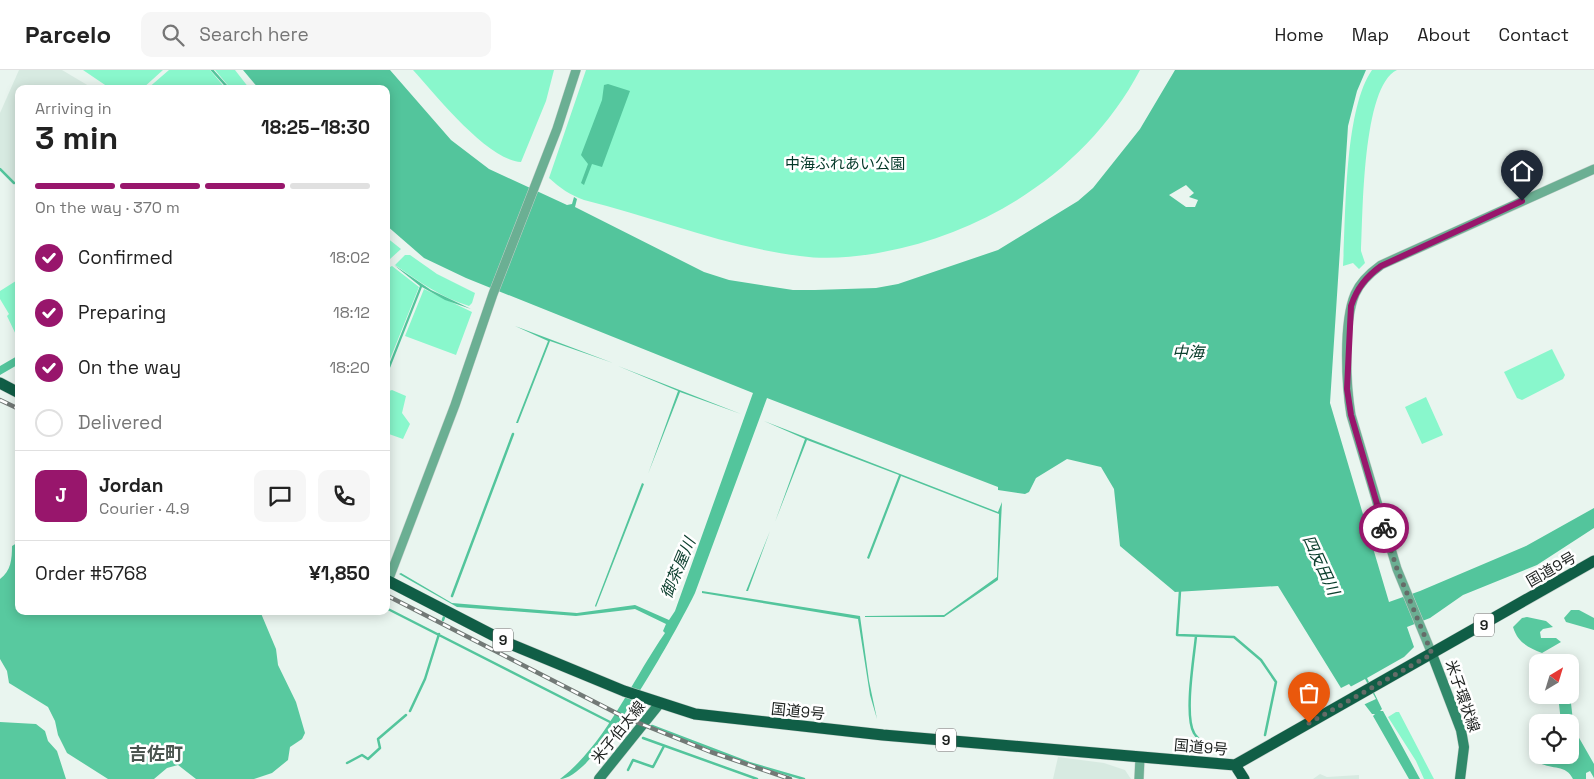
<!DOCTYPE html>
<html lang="en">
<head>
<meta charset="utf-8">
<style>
  :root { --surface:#fff; --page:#f6f6f6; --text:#222; --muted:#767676; --line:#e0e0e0; --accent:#98166c }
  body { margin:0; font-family:"Space Grotesk","Noto Sans JP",sans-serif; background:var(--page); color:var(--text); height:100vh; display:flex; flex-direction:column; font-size:19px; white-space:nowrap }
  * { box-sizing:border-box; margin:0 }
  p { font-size:16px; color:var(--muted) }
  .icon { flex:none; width:28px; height:28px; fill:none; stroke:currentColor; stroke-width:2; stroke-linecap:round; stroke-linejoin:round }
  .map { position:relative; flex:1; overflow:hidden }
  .drawer { position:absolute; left:15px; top:15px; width:375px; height:530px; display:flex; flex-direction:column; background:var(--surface); border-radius:10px; box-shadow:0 2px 12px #0003 }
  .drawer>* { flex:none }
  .needle { width:32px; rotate:38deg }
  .buttons { position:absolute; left:1529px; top:584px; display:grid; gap:10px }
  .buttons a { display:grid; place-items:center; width:50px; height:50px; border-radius:10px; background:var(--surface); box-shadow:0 2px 12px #0003; font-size:25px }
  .pin { position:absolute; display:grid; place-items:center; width:42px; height:42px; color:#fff; margin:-51px -21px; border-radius:50% 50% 50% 0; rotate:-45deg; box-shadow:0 0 5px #0007 }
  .pin .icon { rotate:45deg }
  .courier { position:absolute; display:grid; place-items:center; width:50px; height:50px; margin:-25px; border:4px solid #98166c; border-radius:50%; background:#fff; color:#222; box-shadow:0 1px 6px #0007 }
  .headline em { font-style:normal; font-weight:700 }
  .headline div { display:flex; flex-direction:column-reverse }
  .headline { display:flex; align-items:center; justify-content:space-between; height:85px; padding:0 20px }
  h1 { font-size:32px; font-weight:700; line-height:38px }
  .bar { display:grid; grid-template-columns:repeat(4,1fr); gap:8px 5px; align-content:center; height:60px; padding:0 20px }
  .bar i { height:6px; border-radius:4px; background:var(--line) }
  .bar .on { background:var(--accent) }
  .bar p { grid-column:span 4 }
  .line { display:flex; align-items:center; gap:12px; padding:0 20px; border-top:1px solid var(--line) }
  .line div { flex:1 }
  .round { display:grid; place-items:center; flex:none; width:52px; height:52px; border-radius:10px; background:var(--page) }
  ol { padding:0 20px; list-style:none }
  li { display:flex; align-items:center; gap:15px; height:55px }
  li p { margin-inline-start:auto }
  li .icon { padding:5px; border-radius:50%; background:var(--accent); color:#fff; stroke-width:4 }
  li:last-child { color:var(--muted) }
  li i { width:28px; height:28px; border:2px solid var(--line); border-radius:50% }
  header { display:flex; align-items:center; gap:30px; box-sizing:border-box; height:70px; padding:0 25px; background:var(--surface); border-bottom:1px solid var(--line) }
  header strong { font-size:24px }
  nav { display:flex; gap:28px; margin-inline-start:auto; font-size:18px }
  .search { width:350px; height:45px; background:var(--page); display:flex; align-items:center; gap:12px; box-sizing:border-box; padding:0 18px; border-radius:10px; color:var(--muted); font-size:19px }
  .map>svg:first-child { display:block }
  .built { fill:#d7eae1 }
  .green { fill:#89f7cc }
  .forest { fill:#58c99f }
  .water { fill:#53c59c; fill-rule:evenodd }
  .pier { fill:#e9f5ef }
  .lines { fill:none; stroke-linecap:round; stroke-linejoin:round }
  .stream { stroke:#53c59c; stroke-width:2.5 }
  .tertiary-casing { stroke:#c4cfca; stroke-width:10 }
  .secondary-casing { stroke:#c4cfca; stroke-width:11 }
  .trunk-casing { stroke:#c4cfca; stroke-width:12 }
  .tertiary { stroke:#6baf93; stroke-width:9 }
  .secondary { stroke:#30896a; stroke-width:10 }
  .trunk { stroke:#105e46; stroke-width:11 }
  .rail-casing { stroke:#727976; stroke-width:4.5 }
  .rail { stroke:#fff; stroke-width:2.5; stroke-dasharray:8; stroke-linecap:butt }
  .done { stroke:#656c68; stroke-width:5; stroke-dasharray:0 9 }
  .route { stroke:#98166c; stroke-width:6 }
  .labels { text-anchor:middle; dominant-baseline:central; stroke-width:5; stroke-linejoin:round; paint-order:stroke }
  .shield { fill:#fff; stroke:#626463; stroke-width:1 }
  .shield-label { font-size:14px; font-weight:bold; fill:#1e2220 }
  .park-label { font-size:15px; fill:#023727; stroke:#fff }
  .street-label { font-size:15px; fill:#1e2220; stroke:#fff }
  .water-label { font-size:16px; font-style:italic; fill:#0e402f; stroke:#fff }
  .quarter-label { font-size:18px; font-weight:bold; fill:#4b5550; stroke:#fff }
</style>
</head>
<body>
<header>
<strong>Parcelo</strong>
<div class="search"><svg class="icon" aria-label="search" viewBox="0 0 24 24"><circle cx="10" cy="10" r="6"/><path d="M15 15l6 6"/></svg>Search here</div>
<nav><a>Home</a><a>Map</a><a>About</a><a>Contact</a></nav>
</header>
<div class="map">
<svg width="1594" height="709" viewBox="0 0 1594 709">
  <rect width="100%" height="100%" fill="#e9f5ef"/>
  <!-- built -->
  <path class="built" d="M19,0H62L94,19H19V116L0,97V43Z
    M1058,687L1104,693L1125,700L1131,709H1053Z
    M1320,704L1327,707L1359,705V709H1313Z"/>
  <!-- green -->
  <path class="green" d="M83,0H163L142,19H111Z
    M169,0H210L226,19H147Z
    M215,0H235L249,18L231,19Z
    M413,0H554L546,31L521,92C487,90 436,25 413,0Z
    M586,0H1140C1089,97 990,162 883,182C857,187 827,190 800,186C726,177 657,148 584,130C570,125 560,118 549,108Z
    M1372,0H1397C1362,16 1363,145 1361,181L1365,193L1359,199L1353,193L1343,196C1346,146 1344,40 1372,0Z
    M386,167L401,179L390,189L386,186Z
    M405,185H410L437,204L475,223L472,233L469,236C442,228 418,211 395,195Z
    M392,196L419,217L386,299V199Z
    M19,209V271L7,246L9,244L0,229V221Z
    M424,219L472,242L456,285L405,266Z
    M1552,279L1565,305L1563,309L1522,330L1517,328L1504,302Z
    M392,320L406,326L402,343L410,354L403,369L386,363V322Z
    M1426,327L1443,365L1422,374L1405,337Z
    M1396,642H1399L1434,709H1424L1416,691L1388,647Z"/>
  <!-- forest -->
  <path class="forest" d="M17,473L19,474V541H260L276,579L278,595L296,632L305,663L302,669L290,677L288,690L272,703L254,709H196L178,695L167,698L154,709H108L67,683L58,665L55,651L48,637L9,613L7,601L0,589V509C11,501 12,489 12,476Z
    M1571,540H1579L1594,548V560L1566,552L1564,548Z
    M1527,547L1546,551L1553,557L1543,559L1540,562L1541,568H1556L1561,572L1542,583C1528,577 1518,573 1513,557L1522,548Z
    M1558,625H1570L1574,659L1594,694V708L1590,701L1586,703V709H1573C1566,694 1552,700 1540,693L1541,687L1570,685V652H1561Z
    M0,652L36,654L45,661L48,671L57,681L66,709H0Z"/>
  <!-- water -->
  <path class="water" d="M243,0H390L451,70L489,99L567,135L572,134L574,127L577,129L575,137L704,202L729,210L793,220H815L876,218L898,214L998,180L1078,131L1093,118L1140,59L1175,0H1366L1357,21L1348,56L1330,333L1389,532L1420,521L1526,476L1594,438V458L1537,495L1463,525L1430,548L1407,557L1414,577L1404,587L1367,608L1382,639L1380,641H1383L1420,709H1409L1373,646L1375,644H1372L1349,614L1341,618L1278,516L1175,522L1120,476L1114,419L1101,397L1067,389L1036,408L1029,422L1025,424L998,420V417L767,328L695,523C679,556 596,709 560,709C606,674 632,610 665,563L663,561L666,554L635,539L576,546L457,537L399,504L401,503L452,533L577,543L635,535L669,550L675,541L753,323L466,208L424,188L386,155V19H259ZM1186,115L1194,123L1189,127L1198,130L1195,137H1186L1169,125Z
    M608,14L630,21L602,97L592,94L584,115L581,113L588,94L581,85L602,30L604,15Z
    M394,195L431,220L471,239L445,230L422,217L388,303L386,302L420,216Z
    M515,256L613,293L550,271L518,353H516L548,271Z
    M19,285V294L0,305V296Z
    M618,296L741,344L680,322L648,404L678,321Z
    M764,351L998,442L1002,432L998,510L944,547H865V546L944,545L997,507L999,444L901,406L869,489L867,488L899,405L807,370L775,452L805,369Z
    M642,413L644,414L596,537L595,536Z
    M770,461L748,521H746Z
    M702,521L860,546L869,611L877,649L870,625L858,549L702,523Z"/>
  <!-- pier -->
  <path class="pier" d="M1365,609L1376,629L1363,635L1350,617Z"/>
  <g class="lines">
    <!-- stream -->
    <path class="stream" d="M212,0L229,19
      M0,99L14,113
      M1180,521L1177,565L1234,567L1261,590L1276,612L1265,665
      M452,526L513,364
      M386,538L610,652
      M443,550L444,547
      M1196,566C1194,587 1184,646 1194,663C1198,671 1213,679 1221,685
      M410,641L425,609L439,564
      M652,656L749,693L804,709
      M643,668L757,709
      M347,693L362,685L368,689L380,678L378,669L406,645
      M628,700L633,690L653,697L664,676"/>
    <defs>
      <path id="tertiary" d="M388,511L455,335L493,224L557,59L576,0
        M1432,584L1397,499L1351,345C1346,315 1343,252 1355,224C1360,212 1370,203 1381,195L1594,99
        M1139,709L1140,687"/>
      <path id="secondary" d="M1432,584L1461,660L1464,677L1460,709
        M599,709L660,633"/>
      <path id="trunk" d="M0,313L19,323
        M386,510L508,573L624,621L695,644L883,665L1235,695L1594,491
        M1235,695L1244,709"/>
    </defs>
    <!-- tertiary casing -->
    <use href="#tertiary" class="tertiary-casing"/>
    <!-- secondary casing -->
    <use href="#secondary" class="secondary-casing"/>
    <!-- trunk casing -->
    <use href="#trunk" class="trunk-casing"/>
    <!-- tertiary -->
    <use href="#tertiary" class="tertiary"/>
    <!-- secondary -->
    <use href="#secondary" class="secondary"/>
    <!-- trunk -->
    <use href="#trunk" class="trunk"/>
    <defs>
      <path id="rail" d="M0,330L19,339
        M386,525L624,647L711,682L790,709"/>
    </defs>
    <!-- rail casing -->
    <use href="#rail" class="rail-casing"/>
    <!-- rail -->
    <use href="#rail" class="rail"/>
  </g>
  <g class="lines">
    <!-- done -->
    <path class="done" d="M1309,653L1432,584L1397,499L1384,458"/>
    <!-- route -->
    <path class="route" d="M1384,458L1351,345L1347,319L1351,236C1357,218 1366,207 1381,196L1522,131"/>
  </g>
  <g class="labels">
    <!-- shield labels -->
    <g class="shield">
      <rect x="1474" y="543.5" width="20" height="23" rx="4"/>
      <rect x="493" y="558.5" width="20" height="23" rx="4"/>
      <rect x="936" y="658.5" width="20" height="23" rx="4"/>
    </g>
    <g class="shield-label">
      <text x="1484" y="555">9</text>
      <text x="503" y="570">9</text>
      <text x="946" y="670">9</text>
    </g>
    <!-- park labels -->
    <g class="park-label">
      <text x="845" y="93">中海ふれあい公園</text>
    </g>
    <!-- street labels -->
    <g class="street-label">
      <text transform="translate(1551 499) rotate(-30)">国道9号</text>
      <text transform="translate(1463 626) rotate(71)">米子環状線</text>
      <text transform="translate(798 641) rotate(6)">国道9号</text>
      <text transform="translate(618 662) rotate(-51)">米子伯太線</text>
      <text transform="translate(1201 677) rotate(5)">国道9号</text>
    </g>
    <!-- water labels -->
    <g class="water-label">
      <text x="1188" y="282">中海</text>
      <text transform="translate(1321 495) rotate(65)">四反田川</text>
      <text transform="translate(678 498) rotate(-67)">御茶屋川</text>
    </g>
    <!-- quarter labels -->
    <g class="quarter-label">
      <text x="156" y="683">吉佐町</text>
    </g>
  </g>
</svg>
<div class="buttons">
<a><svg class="needle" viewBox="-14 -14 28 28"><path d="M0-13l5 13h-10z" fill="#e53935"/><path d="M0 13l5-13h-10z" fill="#767676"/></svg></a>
<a><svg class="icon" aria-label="locate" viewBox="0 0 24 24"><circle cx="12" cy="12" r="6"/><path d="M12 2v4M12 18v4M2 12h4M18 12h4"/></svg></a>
</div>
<div class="pin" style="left:1309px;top:653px;background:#ea580c"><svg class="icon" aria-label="bag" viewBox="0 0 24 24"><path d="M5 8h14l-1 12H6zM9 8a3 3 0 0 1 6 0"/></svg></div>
<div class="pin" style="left:1522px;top:131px;background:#1f2937"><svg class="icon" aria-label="home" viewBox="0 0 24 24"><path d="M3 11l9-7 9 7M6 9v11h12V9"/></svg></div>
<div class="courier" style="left:1384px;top:458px"><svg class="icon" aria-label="bike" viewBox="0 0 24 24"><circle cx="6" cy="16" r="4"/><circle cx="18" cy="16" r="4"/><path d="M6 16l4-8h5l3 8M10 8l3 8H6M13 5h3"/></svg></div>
<section class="drawer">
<div class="headline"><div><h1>3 min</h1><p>Arriving in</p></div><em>18:25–18:30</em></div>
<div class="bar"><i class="on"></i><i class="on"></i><i class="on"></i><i></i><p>On the way · 370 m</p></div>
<ol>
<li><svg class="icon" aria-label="check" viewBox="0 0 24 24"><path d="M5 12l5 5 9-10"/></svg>Confirmed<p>18:02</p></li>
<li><svg class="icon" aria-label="check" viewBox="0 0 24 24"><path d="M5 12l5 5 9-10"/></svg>Preparing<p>18:12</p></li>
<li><svg class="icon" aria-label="check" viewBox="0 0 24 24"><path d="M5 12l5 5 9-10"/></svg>On the way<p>18:20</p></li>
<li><i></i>Delivered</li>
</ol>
<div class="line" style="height:90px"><b class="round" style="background:var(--accent);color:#fff">J</b><div><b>Jordan</b><p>Courier · 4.9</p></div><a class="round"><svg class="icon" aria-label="chat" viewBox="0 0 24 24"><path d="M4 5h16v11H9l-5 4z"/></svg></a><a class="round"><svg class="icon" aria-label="phone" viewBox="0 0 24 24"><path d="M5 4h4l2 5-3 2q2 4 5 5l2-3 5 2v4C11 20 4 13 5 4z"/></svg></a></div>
<div class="line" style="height:65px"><div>Order #5768</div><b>¥1,850</b></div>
</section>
</div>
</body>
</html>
